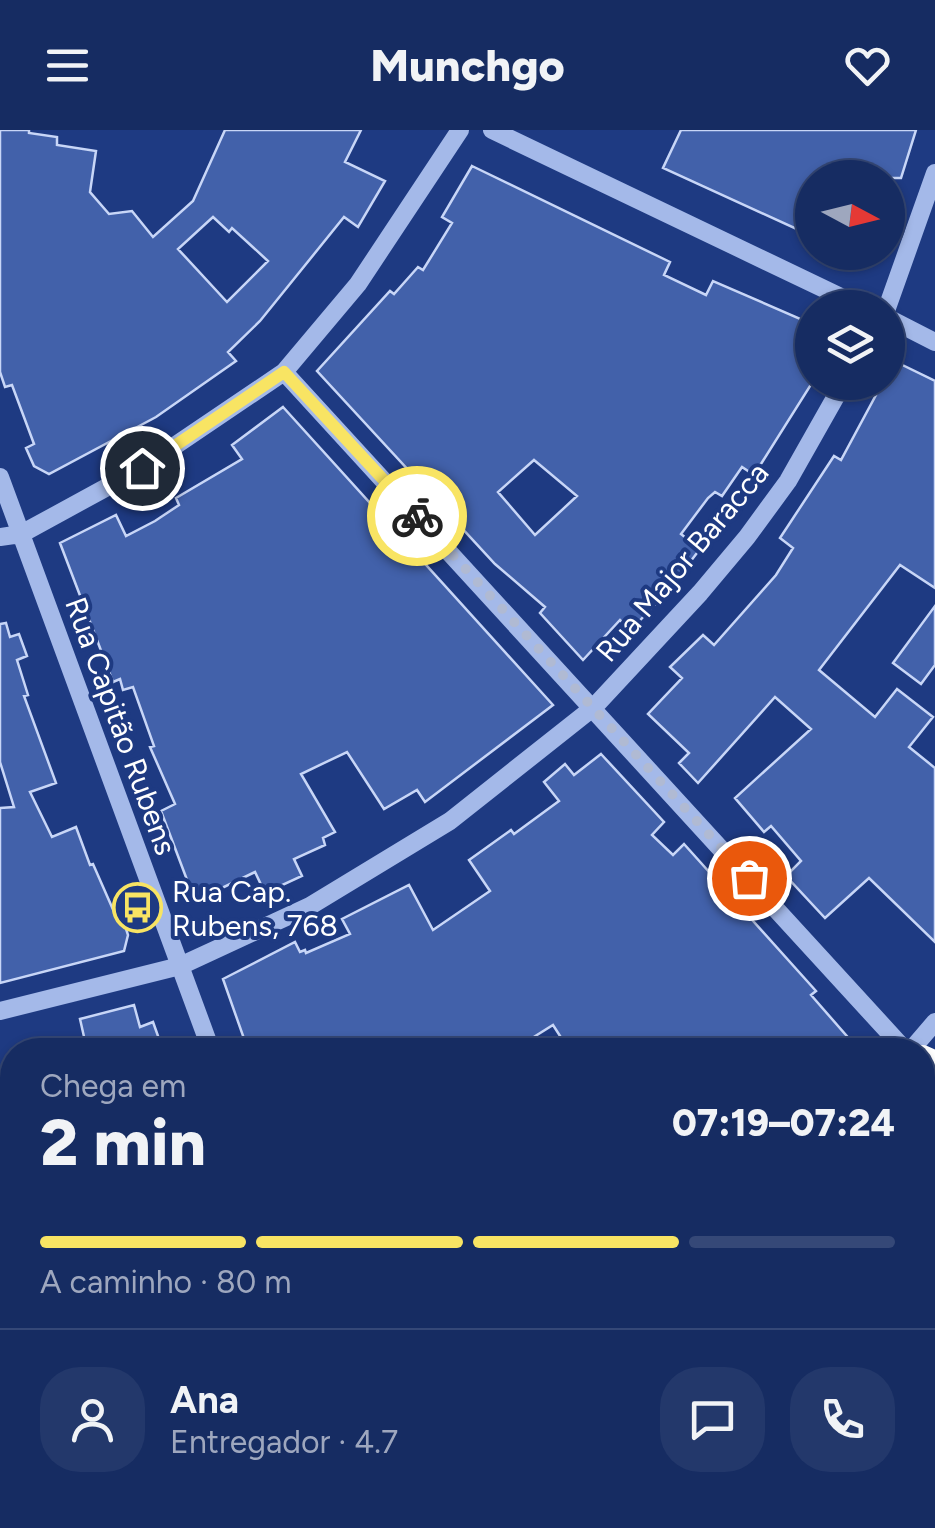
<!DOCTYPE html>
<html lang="pt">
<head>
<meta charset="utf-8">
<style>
  :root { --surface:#162c62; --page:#23386b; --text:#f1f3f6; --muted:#9ea7be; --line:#354877; --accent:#f8e463 }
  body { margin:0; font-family:Figtree,sans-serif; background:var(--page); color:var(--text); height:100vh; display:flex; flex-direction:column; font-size:38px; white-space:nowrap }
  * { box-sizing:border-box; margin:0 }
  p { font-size:32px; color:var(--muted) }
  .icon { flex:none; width:55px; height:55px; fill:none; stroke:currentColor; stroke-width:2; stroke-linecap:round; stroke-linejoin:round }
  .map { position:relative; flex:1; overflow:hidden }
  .side { position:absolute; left:0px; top:908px; width:935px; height:492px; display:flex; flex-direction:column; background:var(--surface); border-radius:40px 40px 0 0; box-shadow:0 2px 8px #0004,0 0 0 2px var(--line) }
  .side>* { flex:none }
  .needle { width:65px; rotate:97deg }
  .controls { position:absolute; left:795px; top:30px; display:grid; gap:20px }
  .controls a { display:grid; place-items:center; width:110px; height:110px; border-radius:50%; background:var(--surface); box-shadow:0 2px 8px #0004,0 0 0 2px var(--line); font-size:50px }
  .pin { position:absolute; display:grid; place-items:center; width:85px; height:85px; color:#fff; margin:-42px; border:5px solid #fff; border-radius:50%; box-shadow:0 2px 10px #0007 }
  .courier { position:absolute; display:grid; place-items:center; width:100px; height:100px; margin:-50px; border:8px solid #f8e463; border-radius:50%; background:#fff; color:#222; box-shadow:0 2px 12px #0007 }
  .summary em { font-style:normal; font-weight:800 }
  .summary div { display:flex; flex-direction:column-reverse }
  .summary { display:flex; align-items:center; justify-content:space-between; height:170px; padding:0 40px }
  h1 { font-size:65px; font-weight:800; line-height:75px }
  .bar { display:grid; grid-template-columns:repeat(4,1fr); gap:15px 10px; align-content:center; height:120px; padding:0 40px }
  .bar i { height:12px; border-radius:8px; background:var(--line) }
  .bar .active { background:var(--accent) }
  .bar p { grid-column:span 4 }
  .line { display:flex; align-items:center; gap:25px; padding:0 40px; border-top:2px solid var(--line) }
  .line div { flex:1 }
  .round { display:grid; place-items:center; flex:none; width:105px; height:105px; border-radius:40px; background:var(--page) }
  header { display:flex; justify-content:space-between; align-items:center; height:130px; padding:0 40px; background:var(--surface); font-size:45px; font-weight:800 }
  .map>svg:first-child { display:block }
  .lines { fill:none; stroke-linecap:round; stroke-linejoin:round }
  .river { stroke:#364b81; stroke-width:55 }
  .building { fill:#4261aa; stroke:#c8d6f7; stroke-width:2.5; fill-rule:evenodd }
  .minor { stroke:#a4b9e9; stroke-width:18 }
  .highway { stroke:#fff; stroke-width:30 }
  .done { stroke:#b0bad3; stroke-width:10; stroke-dasharray:0 18 }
  .route { stroke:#f8e463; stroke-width:12 }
  .labels { text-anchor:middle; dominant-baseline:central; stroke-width:8; stroke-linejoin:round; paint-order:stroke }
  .street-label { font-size:30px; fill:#fff; stroke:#1e3a82 }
  .poi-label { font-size:30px; fill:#fff; stroke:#1e3a82; text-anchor:start }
</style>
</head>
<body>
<header><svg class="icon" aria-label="menu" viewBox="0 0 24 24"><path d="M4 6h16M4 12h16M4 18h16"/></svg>Munchgo<svg class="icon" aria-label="heart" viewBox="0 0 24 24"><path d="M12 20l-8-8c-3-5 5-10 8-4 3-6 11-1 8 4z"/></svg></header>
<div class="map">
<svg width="935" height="1398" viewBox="0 0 935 1398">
  <rect width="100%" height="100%" fill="#1e3a82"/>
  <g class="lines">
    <!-- river -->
    <path class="river" d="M922,1170L935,1172
      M152,1398L207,1388"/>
  </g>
  <!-- building -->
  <path class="building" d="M0,0H29V3L57,7V15L96,21L90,62L109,84L132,81L153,107L193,71L225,0H361L345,32L385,51L358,97L344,87L260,191L228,222L236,231L156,287L49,344L34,336L26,318L34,314L12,255L5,257L0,242ZM213,87L229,102L232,98L268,131L227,172L178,119Z
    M681,0H916L901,48H812V106L663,38Z
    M472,36L670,132L664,145L706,165L713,151L812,194V253L754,345L742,337L722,366L715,362L708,368L681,404L700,419L671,457L631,500L620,490L583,530L540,483L545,477L495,434L317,241L390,161L394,164L418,137L423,140L452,93L442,87ZM534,330L577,366L535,405L498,362Z
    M888,228L935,251V458L900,435L819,540L875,587L897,559L933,587L909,617L935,638V812L869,748L825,788L786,746L801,731L771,696L764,702L735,668L811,599L775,567L698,653L679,633L689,623L648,584L682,548L670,537L703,505L714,515L776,445L793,418L780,408L834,326L841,330L883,252H888Z
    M283,277L553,575L425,672L417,660L384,679L347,622L301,644L335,702L323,708L325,715L294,729L302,746L265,763L255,742L195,771L161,681L175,674L150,617L154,616L133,557L123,560L120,549L113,552L60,413L116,385L126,406L155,391L179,375L176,368L242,329L232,315Z
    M935,476V535L921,554L893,533Z
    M6,493L10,507L19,504L27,526L17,530L28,565L24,566L56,653L30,662L52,707L76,697L90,735L93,734L115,784L121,783L128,805L124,821L0,853V678L14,677L0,632V494Z
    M601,624L664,692L652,705L673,725L684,714L816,861L811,865L859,920H569L553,895L513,920H248L223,849L295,812L300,822L305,820L306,823L350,804L342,789L409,755L433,800L490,761L469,730L511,700L514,704L559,671L544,652L565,634L574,645Z
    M134,875L140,897L153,892L163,920H87L80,889Z"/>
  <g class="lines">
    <!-- minor -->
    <path class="minor" d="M492,0L864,178
      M887,178L935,43
      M888,188L935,212
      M284,242L905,920
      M0,347L211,920
      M0,407L21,404L142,338L284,242L358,154L460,0
      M0,881L180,836L310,776L450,691L594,577L700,463L747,407L788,351L844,252
      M911,920L935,892
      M0,1353L12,1351"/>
    <!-- highway -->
    <path class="highway" d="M922,930L935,936
      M922,1230L935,1223
      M922,1319L935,1313
      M573,1398L603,1388
      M759,1398L781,1388
      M891,1398L912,1388"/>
  </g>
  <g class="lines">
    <!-- done -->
    <path class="done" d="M417,386L749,748"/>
    <!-- route -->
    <path class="route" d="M142,338L284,242L417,386"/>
  </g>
  <!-- icons -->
  <defs>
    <symbol id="bus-ring" viewBox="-11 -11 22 22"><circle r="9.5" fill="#1e3a82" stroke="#f8e463" stroke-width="1.5"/><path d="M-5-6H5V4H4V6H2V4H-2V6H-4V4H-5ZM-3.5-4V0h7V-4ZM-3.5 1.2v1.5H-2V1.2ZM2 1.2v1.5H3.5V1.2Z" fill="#f8e463"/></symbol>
  </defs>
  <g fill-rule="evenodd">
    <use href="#bus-ring" x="110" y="750" width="55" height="55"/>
  </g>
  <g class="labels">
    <!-- street labels -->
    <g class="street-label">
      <text transform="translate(682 432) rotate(-50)">Rua Major Baracca</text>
      <text transform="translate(121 596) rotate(70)">Rua Capitão Rubens</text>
    </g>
    <!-- poi labels -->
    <g class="poi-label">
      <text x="172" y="761">Rua Cap.<tspan x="172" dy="34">Rubens, 768</tspan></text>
    </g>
  </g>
</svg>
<div class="controls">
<a><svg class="needle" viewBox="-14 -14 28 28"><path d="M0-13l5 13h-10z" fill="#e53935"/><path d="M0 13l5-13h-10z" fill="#9ea7be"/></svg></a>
<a><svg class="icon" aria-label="layers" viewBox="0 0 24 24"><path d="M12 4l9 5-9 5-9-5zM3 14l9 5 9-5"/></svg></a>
</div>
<div class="pin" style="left:749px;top:748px;background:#ea580c"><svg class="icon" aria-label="bag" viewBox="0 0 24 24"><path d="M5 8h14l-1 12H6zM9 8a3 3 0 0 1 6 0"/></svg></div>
<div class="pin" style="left:142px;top:338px;background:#1f2937"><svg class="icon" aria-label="home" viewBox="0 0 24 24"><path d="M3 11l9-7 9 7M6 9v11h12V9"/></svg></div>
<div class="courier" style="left:417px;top:386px"><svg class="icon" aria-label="bike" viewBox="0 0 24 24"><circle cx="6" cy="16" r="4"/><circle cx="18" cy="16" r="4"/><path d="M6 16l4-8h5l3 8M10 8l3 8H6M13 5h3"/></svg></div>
<section class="side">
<div class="summary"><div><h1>2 min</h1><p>Chega em</p></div><em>07:19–07:24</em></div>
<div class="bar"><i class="active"></i><i class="active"></i><i class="active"></i><i></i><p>A caminho · 80 m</p></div>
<div class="line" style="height:180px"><a class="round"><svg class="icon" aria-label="person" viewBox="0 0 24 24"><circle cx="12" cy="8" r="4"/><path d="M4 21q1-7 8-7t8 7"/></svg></a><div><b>Ana</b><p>Entregador · 4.7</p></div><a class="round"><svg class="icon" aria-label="chat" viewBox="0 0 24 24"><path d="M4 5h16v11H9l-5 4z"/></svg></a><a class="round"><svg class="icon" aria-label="phone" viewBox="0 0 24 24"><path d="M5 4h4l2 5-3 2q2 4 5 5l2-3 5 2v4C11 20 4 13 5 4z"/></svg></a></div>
</section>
</div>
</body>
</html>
